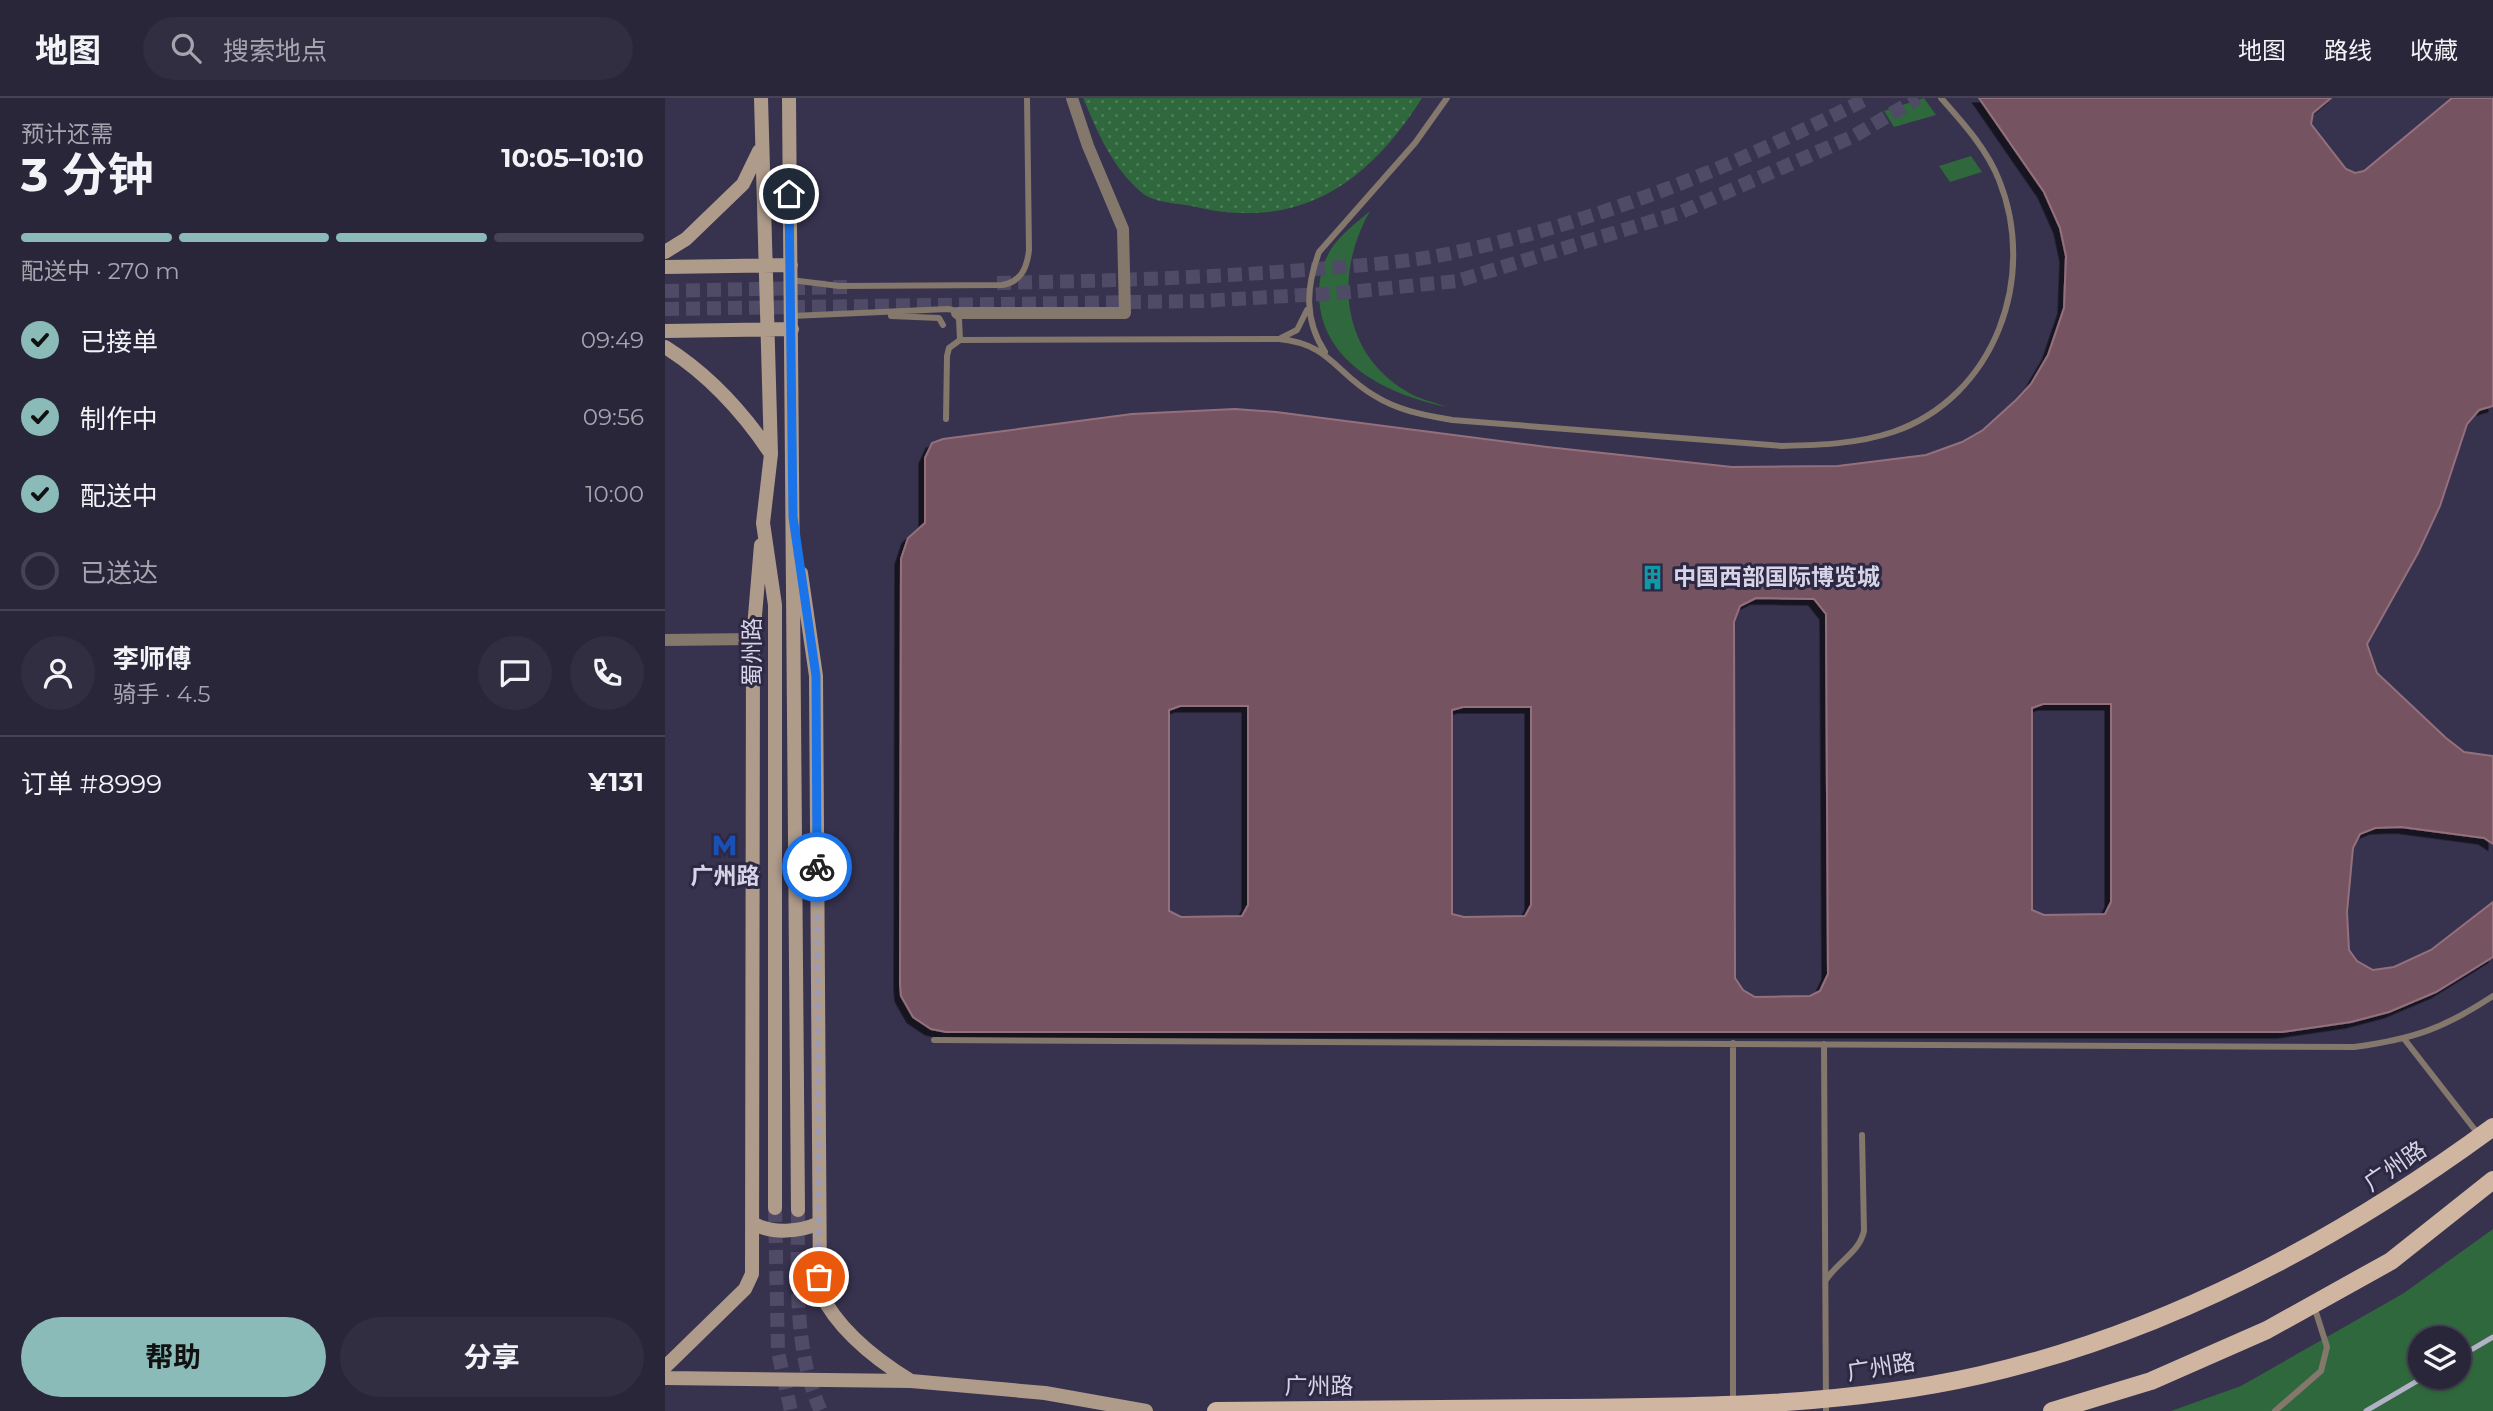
<!DOCTYPE html>
<html lang="zh">
<head>
<meta charset="utf-8">
<style>
  :root { --surface:#29263a; --page:#312e42; --text:#f1f3f6; --muted:#a5a5af; --line:#454354; --accent:#8bbbb9 }
  body { margin:0; font-family:Montserrat,"Noto Sans SC",sans-serif; background:var(--page); color:var(--text); height:100vh; display:flex; flex-direction:column; font-size:26px; white-space:nowrap }
  * { box-sizing:border-box; margin:0 }
  p { font-size:23px; color:var(--muted) }
  .icon { flex:none; width:38px; height:38px; fill:none; stroke:currentColor; stroke-width:2; stroke-linecap:round; stroke-linejoin:round }
  .map { position:relative; flex:1; overflow:hidden }
  .panel { display:flex; flex-direction:column; background:var(--surface); width:665px }
  .panel>* { flex:none }
  .fabs { position:absolute; left:1743px; top:1228px; display:grid; gap:14px }
  .fabs a { display:grid; place-items:center; width:63px; height:63px; border-radius:50%; background:var(--surface); box-shadow:0 2px 5px #0004,0 0 0 2px var(--line); font-size:35px }
  .pin { position:absolute; display:grid; place-items:center; width:60px; height:60px; color:#fff; margin:-30px; border:4px solid #fff; border-radius:50%; box-shadow:0 2px 7px #0007 }
  .courier { position:absolute; display:grid; place-items:center; width:70px; height:70px; margin:-35px; border:5px solid #1a73e8; border-radius:50%; background:#fff; color:#222; box-shadow:0 2px 9px #0007 }
  .headline em { font-style:normal; font-weight:700 }
  .headline div { display:flex; flex-direction:column-reverse }
  .headline { display:flex; align-items:center; justify-content:space-between; height:119px; padding:0 21px }
  h1 { font-size:46px; font-weight:700; line-height:52px }
  .bar { display:grid; grid-template-columns:repeat(4,1fr); gap:10px 7px; align-content:center; height:84px; padding:0 21px }
  .bar i { height:9px; border-radius:5px; background:var(--line) }
  .bar .selected { background:var(--accent) }
  .bar p { grid-column:span 4 }
  .line { display:flex; align-items:center; gap:18px; padding:0 21px; border-top:2px solid var(--line) }
  .line div { flex:1 }
  .round { display:grid; place-items:center; flex:none; width:74px; height:74px; border-radius:37px; background:var(--page) }
  ol { padding:0 21px; list-style:none }
  li { display:flex; align-items:center; gap:21px; height:77px }
  li p { margin-inline-start:auto }
  li .icon { padding:7px; border-radius:50%; background:var(--accent); color:#111; stroke-width:4 }
  li:last-child { color:var(--muted) }
  li i { width:38px; height:38px; border:4px solid var(--line); border-radius:50% }
  .cta { display:flex; gap:14px; margin-top:auto; padding:14px 21px }
  .cta a { flex:1; height:80px; border-radius:42px; background:var(--accent); color:#111; font-size:28px; font-weight:700; line-height:80px; text-align:center }
  .cta a+a { background:var(--page); color:var(--text) }
  header { display:flex; align-items:center; gap:42px; box-sizing:border-box; height:98px; padding:0 35px; background:var(--surface); border-bottom:2px solid var(--line) }
  header strong { font-size:33px }
  nav { display:flex; gap:38px; margin-inline-start:auto; font-size:24px }
  .search { width:490px; height:63px; background:var(--page); display:flex; align-items:center; gap:18px; box-sizing:border-box; padding:0 24px; border-radius:38px; color:var(--muted); font-size:26px }
  main { display:flex; flex:1; min-height:0 }
  .map>svg:first-child { display:block }
  .grass { fill:url(#grass-dots) }
  .park { fill:#30683d; fill-rule:evenodd }
  .building { fill:#765360; stroke:#94707d; stroke-width:2; fill-rule:evenodd; filter:url(#shadow) }
  .lines { fill:none; stroke-linecap:round; stroke-linejoin:round }
  .secondary-tunnel { stroke:#4f4a65; stroke-width:14; stroke-dasharray:14 7; stroke-linecap:butt }
  .lane { stroke:#84776c; stroke-width:6 }
  .street { stroke:#84776c; stroke-width:12 }
  .secondary { stroke:#af9b8a; stroke-width:14 }
  .primary { stroke:#d0b6a1; stroke-width:18 }
  .rail { stroke:#b3b1c5; stroke-width:5 }
  .done { stroke:#9e9bb1; stroke-width:7; stroke-dasharray:0 12.6 }
  .route { stroke:#1a73e8; stroke-width:9 }
  .labels { text-anchor:middle; dominant-baseline:central; stroke-width:6; stroke-linejoin:round; paint-order:stroke }
  .poi-label { font-size:23px; font-weight:bold; fill:#d6d4e6; stroke:#2d2843; text-anchor:start }
  .street-label { font-size:23px; fill:#d6d4e6; stroke:#2d2843 }
</style>
</head>
<body>
<header>
<strong>地图</strong>
<div class="search"><svg class="icon" aria-label="search" viewBox="0 0 24 24"><circle cx="10" cy="10" r="6"/><path d="M15 15l6 6"/></svg>搜索地点</div>
<nav><a>地图</a><a>路线</a><a>收藏</a></nav>
</header>
<main>
<section class="panel">
<div class="headline"><div><h1>3 分钟</h1><p>预计还需</p></div><em>10:05–10:10</em></div>
<div class="bar"><i class="selected"></i><i class="selected"></i><i class="selected"></i><i></i><p>配送中 · 270 m</p></div>
<ol>
<li><svg class="icon" aria-label="check" viewBox="0 0 24 24"><path d="M5 12l5 5 9-10"/></svg>已接单<p>09:49</p></li>
<li><svg class="icon" aria-label="check" viewBox="0 0 24 24"><path d="M5 12l5 5 9-10"/></svg>制作中<p>09:56</p></li>
<li><svg class="icon" aria-label="check" viewBox="0 0 24 24"><path d="M5 12l5 5 9-10"/></svg>配送中<p>10:00</p></li>
<li><i></i>已送达</li>
</ol>
<div class="line" style="height:126px"><a class="round"><svg class="icon" aria-label="person" viewBox="0 0 24 24"><circle cx="12" cy="8" r="4"/><path d="M4 21q1-7 8-7t8 7"/></svg></a><div><b>李师傅</b><p>骑手 · 4.5</p></div><a class="round"><svg class="icon" aria-label="chat" viewBox="0 0 24 24"><path d="M4 5h16v11H9l-5 4z"/></svg></a><a class="round"><svg class="icon" aria-label="phone" viewBox="0 0 24 24"><path d="M5 4h4l2 5-3 2q2 4 5 5l2-3 5 2v4C11 20 4 13 5 4z"/></svg></a></div>
<div class="line" style="height:91px"><div>订单 #8999</div><b>¥131</b></div>
<div class="cta"><a>帮助</a><a>分享</a></div>
</section>
<div class="map">
<svg width="1828" height="1313" viewBox="0 0 1828 1313">
  <defs>
    <pattern id="grass-dots" width="8" height="8" patternUnits="userSpaceOnUse" patternTransform="scale(1.75)"><rect width="8" height="8" fill="#30683d"/><path d="M2 2h.1M6 6h.1" fill="none" stroke="#4d7d59" stroke-width="1.8" stroke-linecap="round"/></pattern>
    <filter id="shadow"><feDropShadow dx="-5.5" dy="5.5" stdDeviation="0" flood-color="#0009"/></filter>
  </defs>
  <rect width="100%" height="100%" fill="#37324e"/>
  <!-- grass -->
  <path class="grass" d="M418,0H757C702,87 633,134 527,108C510,105 489,105 476,94C447,69 433,35 418,0Z"/>
  <!-- park -->
  <path class="park" d="M1259,0L1271,17L1229,29L1219,13Z
    M1306,58L1317,74L1285,84L1274,68Z
    M705,113C669,176 676,254 741,293C753,301 769,304 782,309C723,297 656,265 654,198C654,181 657,166 666,151C676,136 691,125 705,113Z
    M1828,1131V1313H1506L1576,1288L1739,1195ZM1755,1241H1794V1279H1755Z"/>
  <!-- building -->
  <path class="building" d="M1314,0H1666L1648,15L1646,26L1681,71L1690,75L1699,73L1787,0H1828V308L1814,312L1802,326L1775,408L1753,455L1702,546L1712,575L1781,640L1799,654L1828,658V746L1819,740L1736,729L1710,730L1695,736L1688,750L1682,814L1684,852L1692,863L1708,872L1729,869L1766,852L1828,804V859L1771,894L1724,914L1686,924L1617,934H281L266,931L248,919L236,898L235,886L236,461L243,440L260,425V360L267,345L278,341L467,316L570,311L611,314L882,349L1067,369L1173,368L1261,357L1297,344L1318,332L1351,302L1366,286L1383,257L1399,210L1401,158L1395,130L1379,94ZM1091,500L1149,501L1161,516L1163,876L1155,893L1145,898L1090,899L1078,892L1070,880L1069,524L1075,508ZM1378,606H1446V804L1440,816L1379,817L1367,812V610ZM515,608H583V807L577,818L516,819L504,813V612ZM798,609H866V807L860,818L799,819L787,816V612Z"/>
  <g class="lines">
    <!-- secondary-tunnel -->
    <path class="secondary-tunnel" d="M332,185C435,183 537,180 639,172C688,168 739,165 787,155C934,124 1070,68 1203,0
      M0,193L182,189
      M0,211L536,203L675,195L792,183L1014,115L1189,38L1253,0
      M110,1110L113,1254L126,1313
      M133,1112C133,1176 128,1253 156,1313"/>
    <!-- lane -->
    <path class="lane" d="M126,182L174,188L337,187C356,184 362,170 364,152L362,0
      M127,218L283,211L288,212L294,221L295,242
      M226,218L274,220L278,227
      M616,240L632,232L642,212
      M660,254C639,222 641,189 654,154L750,45L782,0
      M281,321L282,258L284,250L295,242L614,241C666,246 670,275 710,298C734,313 760,317 787,322L1117,348C1155,347 1192,346 1228,334C1330,299 1373,179 1334,82C1322,51 1298,25 1276,0
      M269,942L1689,949C1748,941 1778,931 1828,898
      M1740,942L1814,1037
      M1159,946L1161,1313
      M1161,1182C1173,1163 1194,1155 1199,1133L1197,1037
      M1068,1304V945
      M1610,1313L1656,1273L1662,1249L1649,1208"/>
    <!-- street -->
    <path class="street" d="M292,215H460L458,131L423,48L407,0
      M0,542L88,541"/>
    <!-- secondary -->
    <path class="secondary" d="M96,0L106,356L98,425L110,507V1110
      M124,0L133,1112
      M0,154L21,141L78,86L94,53
      M0,169L126,167
      M0,233L127,231
      M0,249C43,276 78,314 106,356
      M136,475L151,578L155,1194C173,1232 210,1261 246,1283
      M89,1126C108,1136 135,1134 154,1125
      M0,1269L80,1191L87,1176L88,541L96,447
      M0,1280L246,1283L380,1295L481,1313"/>
    <!-- primary -->
    <path class="primary" d="M551,1313C667,1312 784,1311 901,1310C1040,1309 1180,1308 1316,1277C1504,1234 1674,1142 1828,1029
      M1387,1313L1486,1283L1602,1232L1726,1163L1828,1082"/>
    <!-- rail -->
    <path class="rail" d="M1794,1259L1828,1239
      M1701,1313L1759,1279"/>
  </g>
  <g class="lines">
    <!-- done -->
    <path class="done" d="M152,769L154,1179"/>
    <!-- route -->
    <path class="route" d="M124,96L128,419L151,578L152,769"/>
  </g>
  <!-- icons -->
  <defs>
    <symbol id="building-bare" viewBox="-9 -9 18 18"><path d="M-4-6H4V6H1V3H-1V6H-4ZM-2.5-4.3h1.7v1.8h-1.7ZM.8-4.3h1.7v1.8H.8ZM-2.5-1h1.7V.8h-1.7ZM.8-1h1.7V.8H.8Z" fill="#0f9aa8" stroke="#2d2843" stroke-width="2.5" paint-order="stroke"/></symbol>
    <symbol id="metro-bare" viewBox="-9 -9 18 18"><path d="M-5.5 5V-5H-3L0 0L3-5H5.5V5H3V-.5L0 4L-3-.5V5Z" fill="#1a4fb4" stroke="#2d2843" stroke-width="2.5" paint-order="stroke"/></symbol>
  </defs>
  <g fill-rule="evenodd">
    <use href="#building-bare" x="970" y="462" width="35" height="35"/>
    <use href="#metro-bare" x="42" y="730" width="35" height="35"/>
  </g>
  <g class="labels">
    <!-- poi labels -->
    <g class="poi-label">
      <text x="1008" y="479">中国西部国际博览城</text>
      <text x="60" y="778" text-anchor="middle">广州路</text>
    </g>
    <!-- street labels -->
    <g class="street-label">
      <text transform="translate(87 554) rotate(-90)">蜀州路</text>
      <text transform="translate(1730 1068) rotate(-34)">广州路</text>
      <text transform="translate(1216 1269) rotate(-9)">广州路</text>
      <text x="654" y="1288">广州路</text>
    </g>
  </g>
</svg>
<div class="fabs">
<a><svg class="icon" aria-label="layers" viewBox="0 0 24 24"><path d="M12 4l9 5-9 5-9-5zM3 14l9 5 9-5"/></svg></a>
</div>
<div class="pin" style="left:154px;top:1179px;background:#ea580c"><svg class="icon" aria-label="bag" viewBox="0 0 24 24"><path d="M5 8h14l-1 12H6zM9 8a3 3 0 0 1 6 0"/></svg></div>
<div class="pin" style="left:124px;top:96px;background:#1f2937"><svg class="icon" aria-label="home" viewBox="0 0 24 24"><path d="M3 11l9-7 9 7M6 9v11h12V9"/></svg></div>
<div class="courier" style="left:152px;top:769px"><svg class="icon" aria-label="bike" viewBox="0 0 24 24"><circle cx="6" cy="16" r="4"/><circle cx="18" cy="16" r="4"/><path d="M6 16l4-8h5l3 8M10 8l3 8H6M13 5h3"/></svg></div>
</div>
</main>
</body>
</html>
